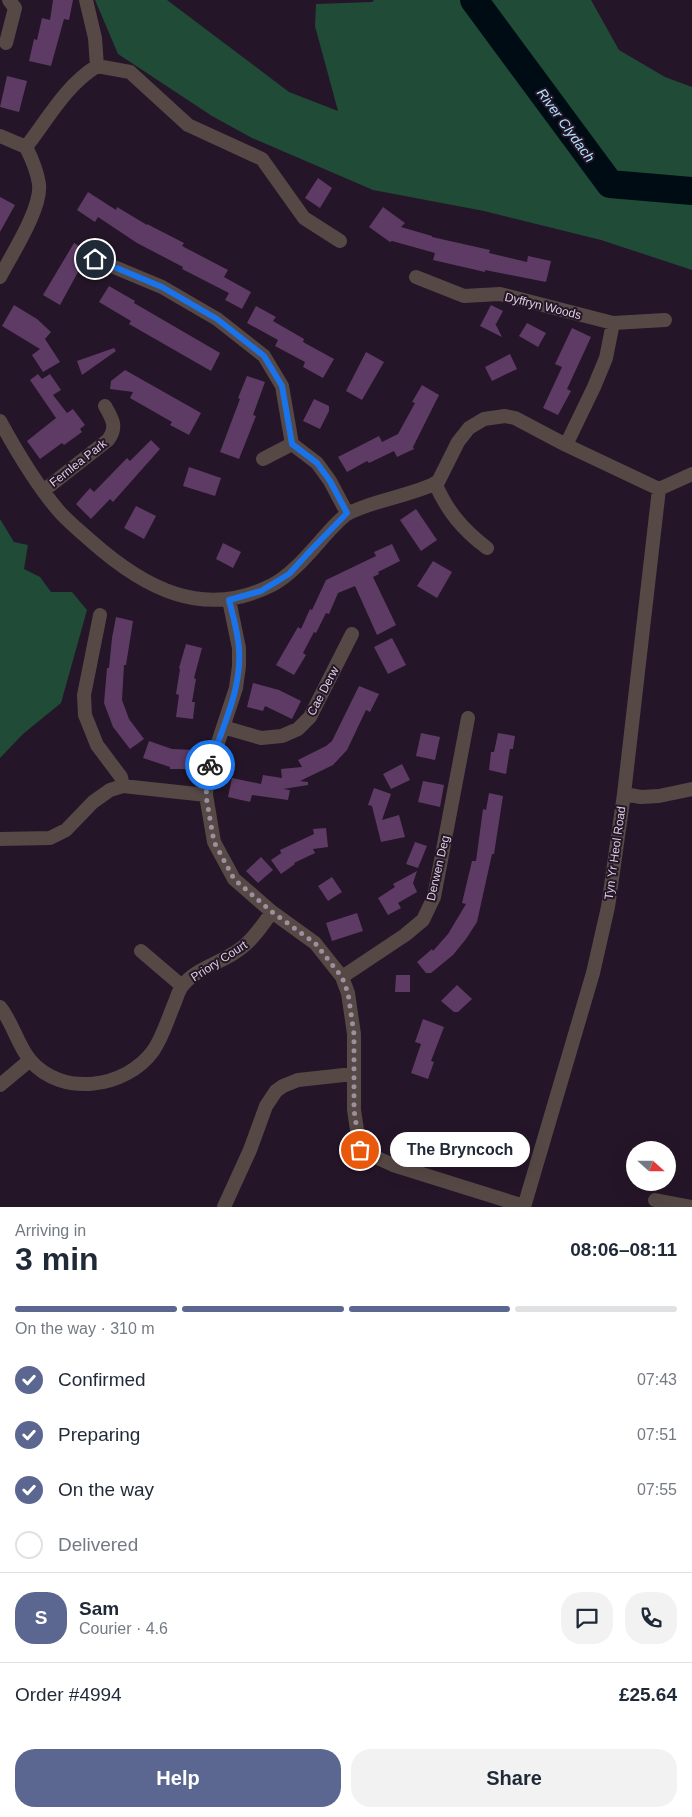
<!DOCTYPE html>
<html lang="en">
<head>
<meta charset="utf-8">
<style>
  :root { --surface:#fff; --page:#f2f2f3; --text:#1f2937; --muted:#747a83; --line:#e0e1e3; --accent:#5b6790 }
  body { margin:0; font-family:Helvetica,sans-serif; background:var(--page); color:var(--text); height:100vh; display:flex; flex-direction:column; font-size:19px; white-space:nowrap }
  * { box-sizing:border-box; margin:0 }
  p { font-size:16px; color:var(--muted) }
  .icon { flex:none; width:28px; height:28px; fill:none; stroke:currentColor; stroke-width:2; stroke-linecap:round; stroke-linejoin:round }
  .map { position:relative; height:1207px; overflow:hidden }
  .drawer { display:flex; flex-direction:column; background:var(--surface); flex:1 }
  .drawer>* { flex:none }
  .needle { width:32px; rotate:111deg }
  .tools { position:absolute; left:626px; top:1141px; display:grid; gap:10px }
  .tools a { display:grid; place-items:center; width:50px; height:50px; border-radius:50%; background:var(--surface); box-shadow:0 5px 20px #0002; font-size:25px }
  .pin { position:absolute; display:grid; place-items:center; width:42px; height:42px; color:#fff; margin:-21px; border:2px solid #fff; border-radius:50%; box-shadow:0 1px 5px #0007 }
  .courier { position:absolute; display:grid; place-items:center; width:50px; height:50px; margin:-25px; border:4px solid #1a73e8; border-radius:50%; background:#fff; color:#222; box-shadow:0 1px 6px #0007 }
  .bubble { position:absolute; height:35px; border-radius:18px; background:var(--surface); box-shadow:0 5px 20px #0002; font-size:16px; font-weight:800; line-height:35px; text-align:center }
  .head em { font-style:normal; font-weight:800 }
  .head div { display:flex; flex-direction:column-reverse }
  .head { display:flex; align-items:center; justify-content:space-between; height:85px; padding:0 15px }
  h1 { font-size:32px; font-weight:800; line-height:38px }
  .bar { display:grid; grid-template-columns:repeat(4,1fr); gap:8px 5px; align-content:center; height:60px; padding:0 15px }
  .bar i { height:6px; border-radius:4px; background:var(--line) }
  .bar .on { background:var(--accent) }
  .bar p { grid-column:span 4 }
  .line { display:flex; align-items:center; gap:12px; padding:0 15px; border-top:1px solid var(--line) }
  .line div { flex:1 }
  .round { display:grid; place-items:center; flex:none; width:52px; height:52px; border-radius:20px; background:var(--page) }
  ol { padding:0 15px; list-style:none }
  li { display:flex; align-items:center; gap:15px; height:55px }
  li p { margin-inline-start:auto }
  li .icon { padding:5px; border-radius:50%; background:var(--accent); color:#fff; stroke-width:4 }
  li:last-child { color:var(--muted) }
  li i { width:28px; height:28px; border:2px solid var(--line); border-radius:50% }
  .primary-button { display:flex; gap:10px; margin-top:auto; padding:10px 15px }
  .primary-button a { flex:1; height:58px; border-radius:20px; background:var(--accent); color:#fff; font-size:20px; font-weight:800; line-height:58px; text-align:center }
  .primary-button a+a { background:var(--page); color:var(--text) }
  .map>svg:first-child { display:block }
  .green { fill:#1f4b37 }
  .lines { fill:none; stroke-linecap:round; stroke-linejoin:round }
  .river { stroke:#000c14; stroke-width:28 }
  .building { fill:#5e3b64 }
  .street { stroke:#564845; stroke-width:14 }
  .done { stroke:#9c8f9e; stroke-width:5; stroke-dasharray:0 9 }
  .route { stroke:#1a73e8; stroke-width:6 }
  .labels { text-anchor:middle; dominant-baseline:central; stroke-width:4; stroke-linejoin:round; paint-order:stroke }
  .street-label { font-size:12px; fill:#dcd0de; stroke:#251528 }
  .water-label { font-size:14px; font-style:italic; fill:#aee4fd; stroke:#251528 }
</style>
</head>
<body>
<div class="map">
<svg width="692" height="1207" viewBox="0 0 692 1207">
  <rect width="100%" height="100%" fill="#251528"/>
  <!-- green -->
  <path class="green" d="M95,0H167L289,92L338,111L315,26L316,4L372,2L374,0H591L619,50L665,77L692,87V270L601,240L484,211L373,190L252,138L212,116L118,54Z
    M0,519L14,542L28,545L24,569L40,577L51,592H72L87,610L61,703L23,734L0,758Z"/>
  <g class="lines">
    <!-- river -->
    <path class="river" d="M474,0L610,184L692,191"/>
  </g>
  <!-- building -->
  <path class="building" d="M53,0H73L69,20L64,19L51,66L29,61L34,39L37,40L42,18L50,20Z
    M7,76L27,81L19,112L0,107Z
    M318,178L332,188L320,208L305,198Z
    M88,192L116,210L117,207L147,225V224L184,243L182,246L228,270L224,277L251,292L242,309L225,300L229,293L182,269L183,267L137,243L98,217L95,222L77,210Z
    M0,197L15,205L0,232Z
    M383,207L405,223L401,227L432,236V237L490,250L489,253L527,262L528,256L551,261L546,282L485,270V272L433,260L435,253L392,241L390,242L369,227Z
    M74,243L89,252L60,305L43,295Z
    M109,286L135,301L134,303L220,353L211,371L129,324L131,321L99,302Z
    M14,305L37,319L51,332L45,339L60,362L43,372L32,355L40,349L2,326Z
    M491,305L503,311L496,324L495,323L502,337L480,326Z
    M256,306L276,317L273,321L304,339L303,342L334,359L323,378L303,367L305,362L275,346L278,340L247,323Z
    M527,323L546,333L538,347L519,336Z
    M572,328L591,337L567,389L571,391L558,415L543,408L562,367L555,364Z
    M114,348L116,351L82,375L77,361Z
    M366,352L384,362L362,400L346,391Z
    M510,354L517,369L492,381L485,367Z
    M125,370L201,413L189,435L170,425L172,422L130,398L133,392L110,389L111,381Z
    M38,374L42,379L50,374L61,390L53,395L67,413L73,409L85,425L80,429L82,432L64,445L62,443L40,459L27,441L56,418L30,380Z
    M247,376L265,382L253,415L256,416L239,459L220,452L240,399L238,398Z
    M422,385L439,395L413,447L414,449L397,457L394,451L369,463L367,461L347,472L338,457L379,436L382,442L398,434L415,403L412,402Z
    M314,399L329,406V411L320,429L303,421Z
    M151,440L160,449L113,502L110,499L91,519L76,504L90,488L94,492L127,458L130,461Z
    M189,467L221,478L215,496L183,486Z
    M136,506L156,516L144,539L124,528Z
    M416,509L437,540L421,551L400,520Z
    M223,543L241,552L233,568L216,559Z
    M392,544L400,561L378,572L379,574L373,577L396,625L377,635L355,586L338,593L329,614L326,613L316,633L314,632L303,653L306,655L294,675L276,665L298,627L301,629L310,609L312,610L326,580L376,556L374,552Z
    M433,561L452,572L437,598L417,586Z
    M116,617L133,621L126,665H124L122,700L129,719L144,739L130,749L113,727L104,703L107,668H109L112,638Z
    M392,638L406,665L388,674L374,647Z
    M186,644L202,648L194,678L196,679L192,702H195L193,719L176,717L179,695L176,694L180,669L179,668Z
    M253,683L279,690L301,701L292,719L265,706L263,711L247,707Z
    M359,686L379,694L370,712L366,710L347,750L333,765L300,781L308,782V785L283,789L290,790L288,800L252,795L250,802L228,797L232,778L261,784L263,775L282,778L281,769L302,767L298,760L326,746L332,741Z
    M421,733L440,737L435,760L416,756Z
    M498,733L515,736L513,749H510L506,774L489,770L491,752H494Z
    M149,741L172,749L195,750L194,769H170V767L143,758Z
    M402,764L410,780L391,789L383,774Z
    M423,781L444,785L440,807L418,802Z
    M374,788L391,794L382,820L399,815L405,837L381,842L372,806L368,805Z
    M489,793L503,796L494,854H492L477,922L466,939L453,955L431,973H426L417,962L432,949L433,951L448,934L466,904L462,903L472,861H476L483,809L486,810Z
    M326,828L328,847L313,849L315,853L294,863L295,864L281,874L271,860L283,852L281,853L280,850L314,834L313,829Z
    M415,842L427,846L418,868L406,864Z
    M261,857L273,870L258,883L246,871Z
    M417,871L413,883L417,892L398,903L401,908L388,915L378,898L395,887L393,884Z
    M332,877L342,892L328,901L318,886Z
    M357,913L363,931L332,941L326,923Z
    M396,975H410V992H395Z
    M457,985L472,999L458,1012H454L441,1001Z
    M423,1019L444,1027L431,1061L434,1062L428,1079L411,1073L421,1044L415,1042Z"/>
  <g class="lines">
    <!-- street -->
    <path class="street" d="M86,0L95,38L97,66
      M6,43L15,8L9,0
      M0,136L26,147
      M26,147C48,119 65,86 97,66L130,72L188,125L262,159L304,218L340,241
      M95,259L162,287L217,319L264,356L282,386L292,444L317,463L330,481L347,513
      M0,277C12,254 42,208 39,184C37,170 32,159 26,147
      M416,277L464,296L500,294L613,323L665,320
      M0,421C17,452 35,483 58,510C67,521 80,531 91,541C144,588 203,620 272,585C294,574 315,546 332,528C337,523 343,516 349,513C377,499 411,496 438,482L458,442L469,428L484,419L505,416L515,418L566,445L659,489
      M566,445L594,387L606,358L613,323
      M263,459L292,444
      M435,483C447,511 463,530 487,548
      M659,489L692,474
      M43,491L108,440C118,427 112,418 105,406
      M229,600L239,648V666L236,688L208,773L206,795L214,842L234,879L272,912L315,943L342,977L348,993L354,1034V1110L360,1150L393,1165L524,1206
      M100,615L84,695L85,715L97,745L121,777L123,786
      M223,727L261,738L282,736L298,729L310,717L352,634
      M624,794L641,797L659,796L692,789
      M0,839L50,838L66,830L93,802L110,790L123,786L206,795
      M141,951L182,986
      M342,977L405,935L423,920L434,897L468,718
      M0,1007C13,1023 17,1044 30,1060C62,1098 126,1088 153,1051C163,1037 168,1018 175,1002C177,997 179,989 183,985C196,969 217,964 234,953C251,943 261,927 272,912
      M0,1085L30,1060
      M655,1200L691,1207
      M224,1207L250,1150L266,1106L276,1091L283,1086L298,1080L353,1074
      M524,1207L593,973L608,907L624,794L659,489"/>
  </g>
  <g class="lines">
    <!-- done -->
    <path class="done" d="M210,765L208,773L206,796L214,842L234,879L272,912L315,943L342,977L348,993L354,1034V1110L360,1150"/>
    <!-- route -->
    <path class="route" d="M95,259L162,287L217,319L264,356L282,386L292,444L317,463L330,481L347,513L311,550L289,574L261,591L229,600C233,616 238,633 239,649C242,689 222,728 210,765"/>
  </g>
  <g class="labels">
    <!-- street labels -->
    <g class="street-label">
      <text transform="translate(543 306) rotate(14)">Dyffryn Woods</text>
      <text transform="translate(78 463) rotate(-38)">Fernlea Park</text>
      <text transform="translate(323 691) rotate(-62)">Cae Derw</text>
      <text transform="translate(615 853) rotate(-82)">Tyn Yr Heol Road</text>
      <text transform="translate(438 868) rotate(-77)">Derwen Deg</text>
      <text transform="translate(219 961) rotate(-33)">Priory Court</text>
    </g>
    <!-- water labels -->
    <g class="water-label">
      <text transform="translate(566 125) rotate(54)">River Clydach</text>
    </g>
  </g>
</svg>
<div class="tools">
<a><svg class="needle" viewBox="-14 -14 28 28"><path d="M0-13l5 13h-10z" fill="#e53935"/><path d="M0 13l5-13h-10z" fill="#747a83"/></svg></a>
</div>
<div class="pin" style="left:360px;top:1150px;background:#ea580c"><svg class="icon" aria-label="bag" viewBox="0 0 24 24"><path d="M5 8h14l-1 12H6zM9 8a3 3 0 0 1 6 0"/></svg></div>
<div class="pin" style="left:95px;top:259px;background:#1f2937"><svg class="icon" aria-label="home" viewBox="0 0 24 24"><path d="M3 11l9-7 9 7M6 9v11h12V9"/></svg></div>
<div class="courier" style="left:210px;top:765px"><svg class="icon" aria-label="bike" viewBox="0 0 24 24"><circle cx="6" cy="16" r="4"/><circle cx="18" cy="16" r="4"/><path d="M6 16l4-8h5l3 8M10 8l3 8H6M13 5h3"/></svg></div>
<div class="bubble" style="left:390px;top:1132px;width:140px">The Bryncoch</div>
</div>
<section class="drawer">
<div class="head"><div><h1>3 min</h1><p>Arriving in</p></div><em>08:06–08:11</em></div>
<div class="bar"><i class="on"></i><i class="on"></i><i class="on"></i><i></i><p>On the way · 310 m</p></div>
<ol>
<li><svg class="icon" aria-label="check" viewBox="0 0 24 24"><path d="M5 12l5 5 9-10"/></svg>Confirmed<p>07:43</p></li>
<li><svg class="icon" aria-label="check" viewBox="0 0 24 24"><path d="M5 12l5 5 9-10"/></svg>Preparing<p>07:51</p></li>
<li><svg class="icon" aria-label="check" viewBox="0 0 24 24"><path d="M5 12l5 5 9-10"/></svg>On the way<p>07:55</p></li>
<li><i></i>Delivered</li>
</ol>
<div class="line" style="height:90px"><b class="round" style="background:var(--accent);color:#fff">S</b><div><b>Sam</b><p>Courier · 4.6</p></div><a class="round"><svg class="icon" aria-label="chat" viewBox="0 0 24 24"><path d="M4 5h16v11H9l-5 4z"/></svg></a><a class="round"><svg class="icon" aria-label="phone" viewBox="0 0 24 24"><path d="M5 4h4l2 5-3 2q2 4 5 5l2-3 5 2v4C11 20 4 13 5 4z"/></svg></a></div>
<div class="line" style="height:65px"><div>Order #4994</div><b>£25.64</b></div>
<div class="primary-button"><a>Help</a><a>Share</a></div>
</section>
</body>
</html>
